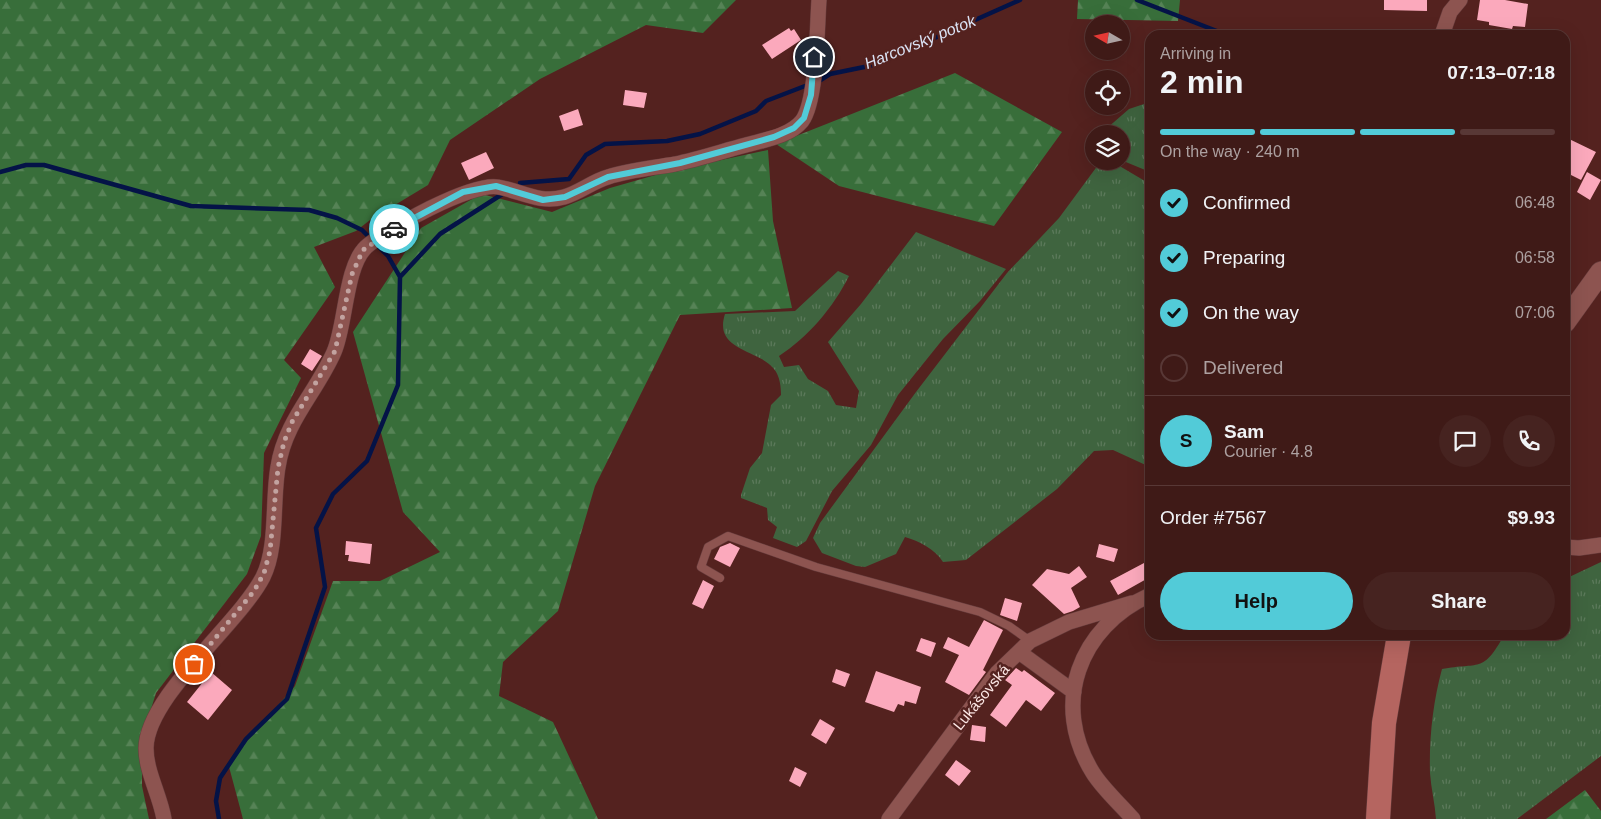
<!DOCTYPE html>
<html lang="en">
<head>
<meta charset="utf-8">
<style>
  :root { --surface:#3f1a17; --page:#462320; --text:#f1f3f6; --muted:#ada1a1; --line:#583836; --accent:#52cbd8 }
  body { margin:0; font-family:Helvetica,sans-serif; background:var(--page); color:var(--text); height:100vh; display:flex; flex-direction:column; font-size:19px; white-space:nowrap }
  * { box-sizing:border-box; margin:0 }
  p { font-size:16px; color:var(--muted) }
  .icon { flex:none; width:28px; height:28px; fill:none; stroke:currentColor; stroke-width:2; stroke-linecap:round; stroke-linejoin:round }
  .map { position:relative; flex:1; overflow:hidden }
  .side { position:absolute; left:1145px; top:30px; width:425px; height:610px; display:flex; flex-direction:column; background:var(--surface); border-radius:15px; box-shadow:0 5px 20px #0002,0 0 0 1px var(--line) }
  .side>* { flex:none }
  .needle { width:32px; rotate:279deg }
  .tools { position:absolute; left:1085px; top:15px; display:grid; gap:10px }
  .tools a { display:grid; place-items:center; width:45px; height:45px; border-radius:50%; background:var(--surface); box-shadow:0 5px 20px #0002,0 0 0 1px var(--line); font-size:25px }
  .pin { position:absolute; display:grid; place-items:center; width:42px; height:42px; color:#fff; margin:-21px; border:2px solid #fff; border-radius:50%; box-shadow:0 1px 5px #0007 }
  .courier { position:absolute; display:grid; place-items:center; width:50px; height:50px; margin:-25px; border:4px solid #52cbd8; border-radius:50%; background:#fff; color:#222; box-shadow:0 1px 6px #0007 }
  .head em { font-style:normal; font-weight:700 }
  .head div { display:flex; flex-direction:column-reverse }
  .head { display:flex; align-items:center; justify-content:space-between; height:85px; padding:0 15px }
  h1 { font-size:32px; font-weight:700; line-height:38px }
  .bar { display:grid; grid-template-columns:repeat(4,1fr); gap:8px 5px; align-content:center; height:60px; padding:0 15px }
  .bar i { height:6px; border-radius:4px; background:var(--line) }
  .bar .selected { background:var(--accent) }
  .bar p { grid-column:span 4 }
  .line { display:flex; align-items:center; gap:12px; padding:0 15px; border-top:1px solid var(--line) }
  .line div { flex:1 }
  .round { display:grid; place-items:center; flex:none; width:52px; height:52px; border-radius:26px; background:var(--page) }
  ol { padding:0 15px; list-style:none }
  li { display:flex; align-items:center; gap:15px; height:55px }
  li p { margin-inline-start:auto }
  li .icon { padding:5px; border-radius:50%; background:var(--accent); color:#111; stroke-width:4 }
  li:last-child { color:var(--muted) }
  li i { width:28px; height:28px; border:2px solid var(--line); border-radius:50% }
  .cta { display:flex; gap:10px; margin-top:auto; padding:10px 15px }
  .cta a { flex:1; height:58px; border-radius:30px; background:var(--accent); color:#111; font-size:20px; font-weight:700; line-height:58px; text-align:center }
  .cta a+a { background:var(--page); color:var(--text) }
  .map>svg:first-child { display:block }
  .grass { fill:url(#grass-tufts) }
  .forest { fill:url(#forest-firs) }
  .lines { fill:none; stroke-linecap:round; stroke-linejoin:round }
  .stream { stroke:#041347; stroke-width:4.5 }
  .building { fill:#fba9bc }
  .lane-casing { stroke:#673d3d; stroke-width:9 }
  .street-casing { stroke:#673d3d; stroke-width:16 }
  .secondary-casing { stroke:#673d3d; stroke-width:22 }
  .primary-casing { stroke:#673d3d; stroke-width:25 }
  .lane { stroke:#8d5450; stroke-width:8 }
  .street { stroke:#8d5450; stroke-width:15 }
  .secondary { stroke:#8d5450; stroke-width:21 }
  .primary { stroke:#b56560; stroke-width:24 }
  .done { stroke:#c2a3a0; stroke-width:5; stroke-dasharray:0 9 }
  .route { stroke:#52cbd8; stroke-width:6 }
  .labels { text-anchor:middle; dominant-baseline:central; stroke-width:5; stroke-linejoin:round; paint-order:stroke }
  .street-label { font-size:15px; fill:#fde8e6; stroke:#54221f }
  .water-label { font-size:16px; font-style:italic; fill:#dbe3f5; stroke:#54221f }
</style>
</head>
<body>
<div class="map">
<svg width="1601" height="819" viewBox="0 0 1601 819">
  <defs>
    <pattern id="grass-tufts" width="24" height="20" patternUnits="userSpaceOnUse" patternTransform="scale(1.25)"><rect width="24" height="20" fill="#3f643f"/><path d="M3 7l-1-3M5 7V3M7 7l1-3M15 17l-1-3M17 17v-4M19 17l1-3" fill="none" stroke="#5c7a5b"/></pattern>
    <pattern id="forest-firs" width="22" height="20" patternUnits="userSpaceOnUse" patternTransform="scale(1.25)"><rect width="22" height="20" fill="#386e3a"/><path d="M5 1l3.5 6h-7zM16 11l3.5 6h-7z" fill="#568356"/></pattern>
  </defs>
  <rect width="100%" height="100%" fill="#54221f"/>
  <!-- grass -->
  <path class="grass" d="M1150,102V172L1121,160V134H1105L1106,129L1129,109Z
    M1101,161H1111L1150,184V467L1113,450L1094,451L1057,489L966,560L943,562C935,549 919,541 905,537L896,554L865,567L856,566L822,553L813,538L820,523L916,392L1007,273L1059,218Z
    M916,232L1006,269L980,301L943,339L898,395L871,445L832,491L806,541L797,547L773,538L777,527L768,520L767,508L741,498V495L750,468L762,453L771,405L781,395C781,387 780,376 774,369C759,349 713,351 725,314L795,311L838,271L849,276C833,308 808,337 779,356L784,367L799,365L808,379L828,391L836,405L856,408L859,391L828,342L861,304Z
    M1601,562V756L1517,819H1436C1435,804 1431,788 1430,773C1429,738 1433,702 1442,669C1479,662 1483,674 1504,635H1565V579Z"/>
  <!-- forest -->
  <path class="forest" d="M0,0H736L703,33L646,25L540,79L450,140L428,185L370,220L356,231L314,247L335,287L284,360L301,378L264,453L261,536L247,574L156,693L142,738V786L149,819H0Z
    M1078,0H1180L1178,21L1077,19Z
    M955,73L1062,132L994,226L839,186L776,144Z
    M768,150L773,221L792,308L680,315L595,486L558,611L503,662L499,696L553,722L598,819H243L228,763L295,686L333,581H380L440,552L403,512L353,332L421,228L481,194L552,212L610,188L666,172Z
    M1585,790L1601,811V819H1546Z"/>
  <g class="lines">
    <!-- stream -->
    <path class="stream" d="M1137,0L1227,35
      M819,81L830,74L874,65L1020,0
      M0,172L26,165H44L191,206L309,210L337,218L362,230L388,256L400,277
      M520,183L569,179L586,155L605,144L667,141L700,134L756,111L766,101L805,86
      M219,819L216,801L220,778L246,739L287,699L325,587L316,528L333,494L367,461L398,385L400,277L440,234L504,193"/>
  </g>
  <!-- building -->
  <path class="building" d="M1384,0H1427V11L1384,10Z
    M1480,0H1505L1528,4L1525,27L1513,26L1512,29L1489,25V22L1477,20Z
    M789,28L791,31L794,29L801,40L772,59L762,45Z
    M625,90L647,93L644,108L623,105Z
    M578,109L583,125L564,131L559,116Z
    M1565,137L1596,152L1581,180L1565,172Z
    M486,152L494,168L469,180L461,163Z
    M1587,172L1601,180L1590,200L1577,192Z
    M310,349L322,356L312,371L301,364Z
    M346,541L372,544L370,564L348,561L349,555H345Z
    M730,543L740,548L730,567L714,559L720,547Z
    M1099,544L1118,549L1114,562L1096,557Z
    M1144,563L1150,577L1118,595L1110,581Z
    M1079,566L1087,577L1071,588L1080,607L1073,611L1064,614L1032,585L1047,569L1069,574Z
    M703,580L714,586L703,609L692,604Z
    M1005,598L1022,603L1017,621L1000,615Z
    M984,620L1003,630L983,670L986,672L969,695L945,682L959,655L943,648L948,637L969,647Z
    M921,638L936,643L931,657L916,651Z
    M1016,668L1022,672L1024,670L1055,693L1041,711L1026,700L1006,727L990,715L1012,685L1005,680Z
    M836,669L850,674L845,687L832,682Z
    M876,671L921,687L916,704L905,701L904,706L898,704L894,712L865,702Z
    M211,672L232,690L208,720L187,702Z
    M820,719L835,728L826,744L811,735Z
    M972,725L986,727L985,742L970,740Z
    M956,760L971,771L959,786L945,775Z
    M795,767L807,773L800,787L789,781Z"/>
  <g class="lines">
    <defs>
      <path id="lane" d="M720,578L701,567L708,547L728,536L816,567L980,612L1009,626L1030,641"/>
      <path id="street" d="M1442,35L1450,12L1460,0
        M1565,547L1579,548L1601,545
        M1019,652L1074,692
        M164,819C160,795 146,772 146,748C147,696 238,625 263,577C278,547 272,501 278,467C285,421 316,393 334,352C346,325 345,267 366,247C386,229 472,182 498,187C521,191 539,204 564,197C579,193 593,181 608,177C630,170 653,168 675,164C699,159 723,151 746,145C764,140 790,136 802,121C817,101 817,27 819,0
        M889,819L997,673L1030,641L1069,622L1132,603
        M1133,819C1120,804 1103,789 1093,773C1050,704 1079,627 1150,595"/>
      <path id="secondary" d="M1565,322L1601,272"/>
      <path id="primary" d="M1378,819L1384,723L1399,635"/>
    </defs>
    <!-- lane casing -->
    <use href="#lane" class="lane-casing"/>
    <!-- street casing -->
    <use href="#street" class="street-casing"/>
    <!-- secondary casing -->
    <use href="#secondary" class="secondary-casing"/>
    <!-- primary casing -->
    <use href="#primary" class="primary-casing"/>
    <!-- lane -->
    <use href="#lane" class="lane"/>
    <!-- street -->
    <use href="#street" class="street"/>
    <!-- secondary -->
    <use href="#secondary" class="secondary"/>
    <!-- primary -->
    <use href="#primary" class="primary"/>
  </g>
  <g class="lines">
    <!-- done -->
    <path class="done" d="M194,664L254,591L264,573L270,551L278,468L284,442L292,422L335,351L352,274L363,250L394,229"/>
    <!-- route -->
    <path class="route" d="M394,229L463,192L496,186L543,200L565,197L608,177L680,163L774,137L794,128L804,118L811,95L814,57"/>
  </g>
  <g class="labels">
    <!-- street labels -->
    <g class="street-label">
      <text transform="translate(981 697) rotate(-51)">Lukášovská</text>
    </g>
    <!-- water labels -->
    <g class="water-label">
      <text transform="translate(920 42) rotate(-22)">Harcovský potok</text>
    </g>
  </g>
</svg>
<div class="tools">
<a><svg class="needle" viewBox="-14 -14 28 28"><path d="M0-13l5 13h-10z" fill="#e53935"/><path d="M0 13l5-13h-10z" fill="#ada1a1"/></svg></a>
<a><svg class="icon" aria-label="locate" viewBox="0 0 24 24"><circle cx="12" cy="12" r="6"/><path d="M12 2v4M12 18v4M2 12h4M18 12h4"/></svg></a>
<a><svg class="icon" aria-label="layers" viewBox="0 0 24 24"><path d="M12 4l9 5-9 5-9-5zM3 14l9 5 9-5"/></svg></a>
</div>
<div class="pin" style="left:194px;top:664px;background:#ea580c"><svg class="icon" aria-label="bag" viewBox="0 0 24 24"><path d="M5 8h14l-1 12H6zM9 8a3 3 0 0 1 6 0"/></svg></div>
<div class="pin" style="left:814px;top:57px;background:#1f2937"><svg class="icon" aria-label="home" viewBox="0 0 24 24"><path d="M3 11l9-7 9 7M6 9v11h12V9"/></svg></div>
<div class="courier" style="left:394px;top:229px"><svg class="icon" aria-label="car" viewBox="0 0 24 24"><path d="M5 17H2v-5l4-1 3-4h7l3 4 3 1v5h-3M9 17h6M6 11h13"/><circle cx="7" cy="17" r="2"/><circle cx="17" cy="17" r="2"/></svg></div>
<section class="side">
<div class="head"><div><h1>2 min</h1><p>Arriving in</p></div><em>07:13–07:18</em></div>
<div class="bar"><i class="selected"></i><i class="selected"></i><i class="selected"></i><i></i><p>On the way · 240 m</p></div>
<ol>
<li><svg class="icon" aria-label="check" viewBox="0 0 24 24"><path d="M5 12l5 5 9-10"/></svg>Confirmed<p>06:48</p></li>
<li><svg class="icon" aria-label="check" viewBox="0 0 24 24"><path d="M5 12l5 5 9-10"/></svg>Preparing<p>06:58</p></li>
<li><svg class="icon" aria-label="check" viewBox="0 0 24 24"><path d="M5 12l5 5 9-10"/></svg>On the way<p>07:06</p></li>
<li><i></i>Delivered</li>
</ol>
<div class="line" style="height:90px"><b class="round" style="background:var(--accent);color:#111">S</b><div><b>Sam</b><p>Courier · 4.8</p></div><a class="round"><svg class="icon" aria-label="chat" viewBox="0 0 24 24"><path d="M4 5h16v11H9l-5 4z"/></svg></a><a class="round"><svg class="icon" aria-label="phone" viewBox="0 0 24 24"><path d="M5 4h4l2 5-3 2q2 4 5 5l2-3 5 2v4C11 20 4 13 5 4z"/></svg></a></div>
<div class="line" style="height:65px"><div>Order #7567</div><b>$9.93</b></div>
<div class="cta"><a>Help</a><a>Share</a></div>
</section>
</div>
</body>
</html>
